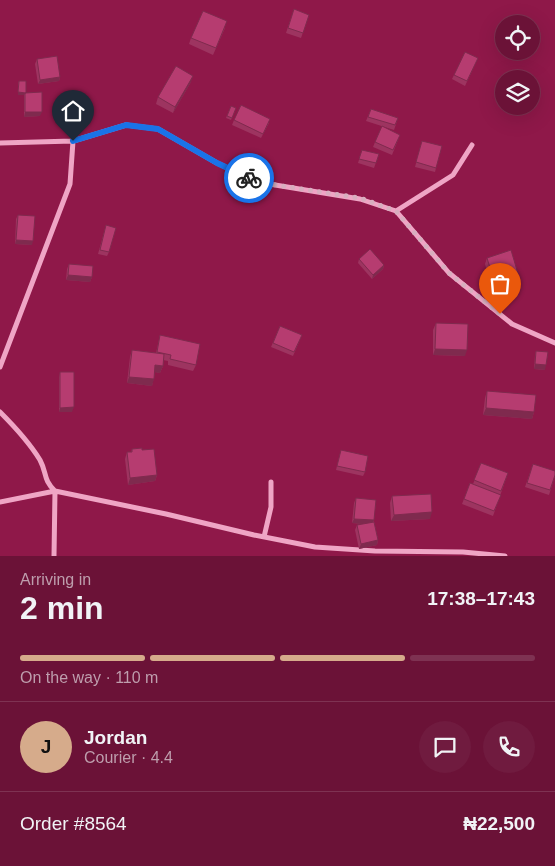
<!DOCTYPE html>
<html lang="en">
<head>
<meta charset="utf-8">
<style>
  :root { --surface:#6b1237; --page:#701b3f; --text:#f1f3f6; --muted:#be9ead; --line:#7e3252; --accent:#d6ab8b }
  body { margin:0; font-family:Arial,sans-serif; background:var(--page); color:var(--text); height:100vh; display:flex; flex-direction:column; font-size:19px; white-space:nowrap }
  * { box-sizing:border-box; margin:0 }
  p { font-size:16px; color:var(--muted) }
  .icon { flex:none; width:28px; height:28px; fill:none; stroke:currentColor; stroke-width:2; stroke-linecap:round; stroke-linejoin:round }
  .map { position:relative; height:556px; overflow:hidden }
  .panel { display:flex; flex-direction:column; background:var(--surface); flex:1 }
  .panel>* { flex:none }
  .buttons { position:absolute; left:495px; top:15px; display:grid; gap:10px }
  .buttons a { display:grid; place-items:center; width:45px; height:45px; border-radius:50%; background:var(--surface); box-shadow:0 5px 20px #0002,0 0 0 1px var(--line); font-size:25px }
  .pin { position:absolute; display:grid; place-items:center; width:42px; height:42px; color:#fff; margin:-51px -21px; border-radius:50% 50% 50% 0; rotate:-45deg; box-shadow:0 0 5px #0007 }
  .pin .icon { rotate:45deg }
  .courier { position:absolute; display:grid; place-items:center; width:50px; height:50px; margin:-25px; border:4px solid #1a73e8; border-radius:50%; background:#fff; color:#222; box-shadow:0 1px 6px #0007 }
  .headline em { font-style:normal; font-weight:700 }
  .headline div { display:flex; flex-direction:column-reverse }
  .headline { display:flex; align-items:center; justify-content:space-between; height:85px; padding:0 20px }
  h1 { font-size:32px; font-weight:700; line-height:38px }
  .bar { display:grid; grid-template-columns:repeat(4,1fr); gap:8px 5px; align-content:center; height:60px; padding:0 20px }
  .bar i { height:6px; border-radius:4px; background:var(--line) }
  .bar .on { background:var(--accent) }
  .bar p { grid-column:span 4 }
  .line { display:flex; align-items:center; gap:12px; padding:0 20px; border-top:1px solid var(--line) }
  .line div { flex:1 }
  .round { display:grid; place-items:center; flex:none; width:52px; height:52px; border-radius:26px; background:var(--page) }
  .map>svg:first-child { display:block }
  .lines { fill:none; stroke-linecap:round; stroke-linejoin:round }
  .minor { stroke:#efa5c5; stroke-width:5 }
  .wall { fill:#9d3460 }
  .shaded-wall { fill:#7f2a4e }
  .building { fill:#b63c70; stroke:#7f2a4e }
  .done { stroke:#d8aebf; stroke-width:5; stroke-dasharray:0 9 }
  .route { stroke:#1a73e8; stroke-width:6 }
</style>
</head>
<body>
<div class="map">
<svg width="555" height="556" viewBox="0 0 555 556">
  <rect width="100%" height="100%" fill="#8f1849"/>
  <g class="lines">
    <!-- minor -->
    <path class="minor" d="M0,143L73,141L126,125L158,129L217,163L257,182L360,199L396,211L449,273L512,324L555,343
      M396,211L453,175L472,145
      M0,367L70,184L73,141
      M0,412C15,427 29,442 40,460C47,473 43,480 55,491L54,556
      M0,502L55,491L166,514L254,535L315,547L375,551L463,552L505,556
      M264,537L271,507V482"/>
  </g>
  <!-- wall -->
  <path class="wall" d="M294,9L309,15L301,38L286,33Z
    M225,28L213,55L189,44L191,38Z
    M478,58L465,86L452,79L454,75Z
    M37,59L60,77L59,81L38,84L35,64Z
    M19,81L26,93L40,116L24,117V95H18V83Z
    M191,82L173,113L156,104L158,97Z
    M231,106L236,108L231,120L226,118Z
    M371,109L398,118L394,130L366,121Z
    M234,120L269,123L261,138L232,125Z
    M400,135L392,155L373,147L375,142Z
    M422,141L436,168L435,172L415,167Z
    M362,150L379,154L374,168L358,163Z
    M18,215L32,245L15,244L16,219Z
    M106,225L109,252L107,256L98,254Z
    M487,258L517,283L492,291L485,264Z
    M359,259L384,265L383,269L372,279L358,263Z
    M69,264L92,277L90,282L66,280L67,269Z
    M436,323L465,356L433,355V330Z
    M280,326L302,335L293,356L271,347Z
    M160,335L196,365L193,371L168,365V361L163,360V366L160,373L155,372L152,386L127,383L130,357L132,350L156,353Z
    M536,351L545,370L534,369L535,355Z
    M60,372L72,412H59V377Z
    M487,391L534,412L532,419L483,415L485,398Z
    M132,449L142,450L157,475L155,481L128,485L125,459L127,452H131Z
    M341,450L365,472L363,476L336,470Z
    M481,463L508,473L493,516L462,504L470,483L473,484Z
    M533,464L555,475L549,495L525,487Z
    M392,496L430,519L391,521L390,503Z
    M356,498L374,520V522L378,540L377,545L359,549L355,530L357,525L363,524L352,523L354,503Z"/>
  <!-- shaded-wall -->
  <path class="shaded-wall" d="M193,76L191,82L173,113L175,107Z
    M60,77L59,81L38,84L40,80Z
    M18,92L25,93L24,95H18Z
    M25,112H42L40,116L24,117Z
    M16,240L33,241L32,245L15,244Z
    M384,265L383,269L372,279L373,275Z
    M68,275L92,277L90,282L66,280Z
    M519,277L517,283L492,291L495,284Z
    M435,349L467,350L465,356L433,355Z
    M535,364L546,365L545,370L534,369Z
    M155,365L163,366L160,373L153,372Z
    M129,377L154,379L152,386L127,383Z
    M74,407L72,412H59L60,408Z
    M486,408L534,412L532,419L483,415Z
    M157,475L155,481L128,485L130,478Z
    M432,512L430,519L391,521L394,515Z
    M354,519L374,520L372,525L352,523Z
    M378,540L377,545L359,549L361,544Z"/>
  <!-- building -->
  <path class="building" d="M294,9L309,15L303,33L288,28Z
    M203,11L227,21L216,48L191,38Z
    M465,52L478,58L467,81L454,75Z
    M57,56L60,77L40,80L37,59Z
    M176,66L193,76L175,107L158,97Z
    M19,81H26V93L18,92Z
    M42,92V112H25V93Z
    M241,105L270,119L263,134L234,120Z
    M231,106L236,108L232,118L227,116Z
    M371,109L398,118L395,125L368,117Z
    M382,126L400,135L393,150L375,142Z
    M422,141L442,146L436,168L416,162Z
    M362,150L379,154L376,163L359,159Z
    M18,215L35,216L33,241L16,240Z
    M106,225L116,228L109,252L100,250Z
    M370,249L384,265L373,275L359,259Z
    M511,250L519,277L495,284L487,258Z
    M69,264L93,266L92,277L68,275Z
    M436,323L468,324L467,350L435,349Z
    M280,326L302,335L294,352L273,343Z
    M160,335L200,344L196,365L170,359L171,355L157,352Z
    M132,350L164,354L163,366L155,365L154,379L129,377Z
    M536,351L548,352L546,365L535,364Z
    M60,372H74V407L60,408Z
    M487,391L536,395L534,412L486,408Z
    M142,448V450L154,449L157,475L130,478L127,452H132V449Z
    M341,450L368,456L365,472L337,466Z
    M481,463L508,473L501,491L474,480Z
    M533,464L555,471V475L550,490L527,483Z
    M470,483L501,495L494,511L464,499Z
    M431,494L432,512L394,515L392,496Z
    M356,498L376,500L374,520L354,519Z
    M374,522L378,540L361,544L357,525Z"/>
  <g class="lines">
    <!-- done -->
    <path class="done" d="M249,178L257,182L360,198L396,211L449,273L500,314"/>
    <!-- route -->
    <path class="route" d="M73,141L126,125L158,129L217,163L249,178"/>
  </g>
</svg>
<div class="buttons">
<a><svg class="icon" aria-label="locate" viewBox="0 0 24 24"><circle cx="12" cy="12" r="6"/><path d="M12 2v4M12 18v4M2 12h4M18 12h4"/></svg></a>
<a><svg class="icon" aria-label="layers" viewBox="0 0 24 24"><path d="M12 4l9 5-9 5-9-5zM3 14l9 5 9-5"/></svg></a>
</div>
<div class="pin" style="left:500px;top:314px;background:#ea580c"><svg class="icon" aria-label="bag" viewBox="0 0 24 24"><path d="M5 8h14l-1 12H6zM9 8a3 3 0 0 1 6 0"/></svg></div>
<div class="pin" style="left:73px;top:141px;background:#1f2937"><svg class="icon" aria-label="home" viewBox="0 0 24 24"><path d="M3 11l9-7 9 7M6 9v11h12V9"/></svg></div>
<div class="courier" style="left:249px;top:178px"><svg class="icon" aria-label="bike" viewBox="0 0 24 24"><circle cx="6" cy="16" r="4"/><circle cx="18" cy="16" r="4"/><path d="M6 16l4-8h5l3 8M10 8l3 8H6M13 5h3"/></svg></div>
</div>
<section class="panel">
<div class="headline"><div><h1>2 min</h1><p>Arriving in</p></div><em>17:38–17:43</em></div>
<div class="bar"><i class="on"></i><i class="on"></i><i class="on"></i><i></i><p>On the way · 110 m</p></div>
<div class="line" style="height:90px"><b class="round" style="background:var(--accent);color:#111">J</b><div><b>Jordan</b><p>Courier · 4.4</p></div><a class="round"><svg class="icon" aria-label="chat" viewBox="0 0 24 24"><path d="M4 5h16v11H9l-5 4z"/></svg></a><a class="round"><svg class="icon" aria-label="phone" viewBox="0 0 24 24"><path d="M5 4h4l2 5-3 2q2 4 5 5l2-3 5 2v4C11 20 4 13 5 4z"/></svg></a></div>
<div class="line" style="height:65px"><div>Order #8564</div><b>₦22,500</b></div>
</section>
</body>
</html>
